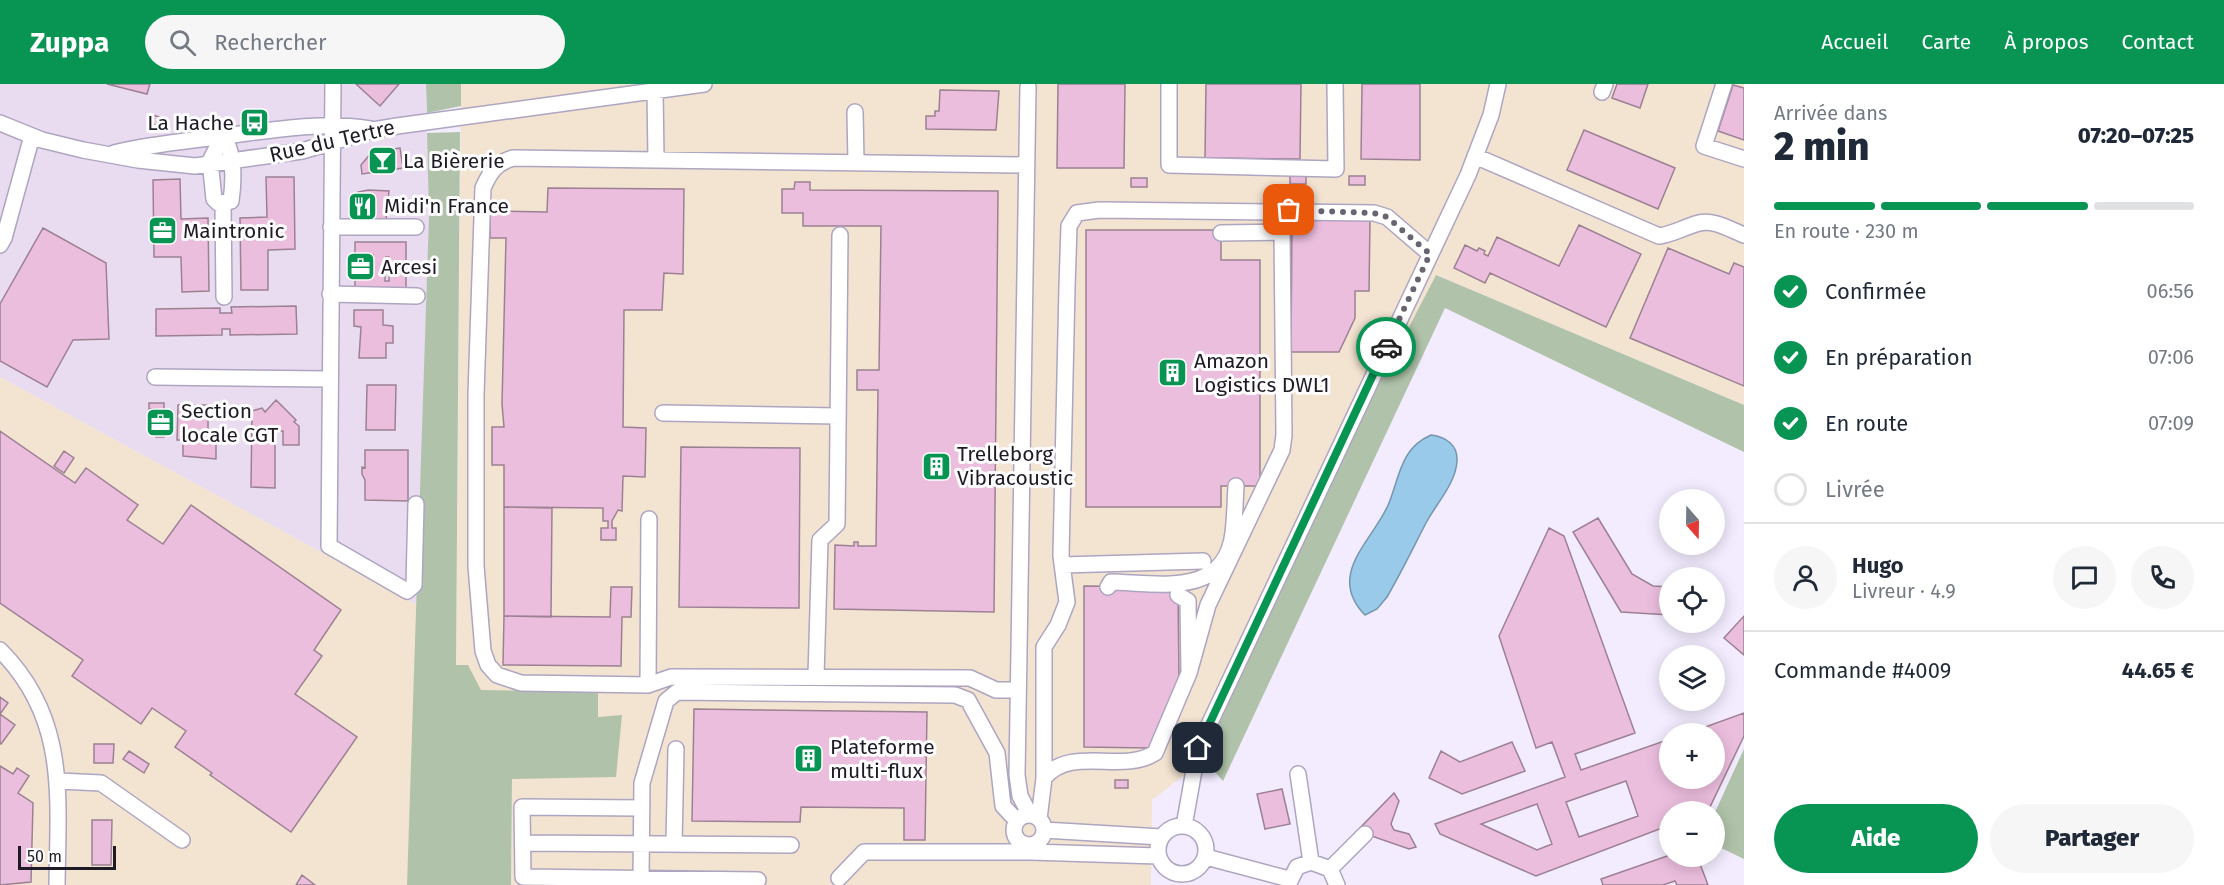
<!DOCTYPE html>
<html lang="fr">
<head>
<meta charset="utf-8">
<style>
  :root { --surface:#fff; --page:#f6f6f7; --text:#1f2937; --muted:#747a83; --line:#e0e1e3; --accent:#089554 }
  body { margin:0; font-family:"Fira Sans",sans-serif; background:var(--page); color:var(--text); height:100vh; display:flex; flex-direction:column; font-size:22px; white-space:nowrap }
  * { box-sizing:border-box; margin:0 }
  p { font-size:20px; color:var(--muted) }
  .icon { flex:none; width:33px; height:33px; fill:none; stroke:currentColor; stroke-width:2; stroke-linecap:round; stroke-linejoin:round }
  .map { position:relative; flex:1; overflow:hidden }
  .details { display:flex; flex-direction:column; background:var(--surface); width:480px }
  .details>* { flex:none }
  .needle { width:39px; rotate:160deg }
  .buttons { position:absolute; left:1659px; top:405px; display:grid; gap:12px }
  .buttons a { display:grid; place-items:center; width:66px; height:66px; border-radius:50%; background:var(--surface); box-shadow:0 3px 15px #0003; font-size:30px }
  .scale { position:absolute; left:18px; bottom:15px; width:98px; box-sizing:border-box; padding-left:6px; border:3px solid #1f1b26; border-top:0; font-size:16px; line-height:21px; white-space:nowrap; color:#1f1b26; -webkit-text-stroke:4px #fdfdfd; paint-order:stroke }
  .pin { position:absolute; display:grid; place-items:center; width:51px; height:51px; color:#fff; margin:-26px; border-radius:12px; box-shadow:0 3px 9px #0006 }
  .courier { position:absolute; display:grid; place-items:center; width:60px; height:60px; margin:-30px; border:4px solid #089554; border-radius:50%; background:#fff; color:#222; box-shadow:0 2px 8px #0007 }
  .headline em { font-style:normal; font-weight:800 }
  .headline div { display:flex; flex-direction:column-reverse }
  .headline { display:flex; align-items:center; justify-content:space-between; height:102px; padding:0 30px }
  h1 { font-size:39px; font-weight:800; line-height:45px }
  .bar { display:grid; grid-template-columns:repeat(4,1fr); gap:9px 6px; align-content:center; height:72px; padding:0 30px }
  .bar i { height:8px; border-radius:4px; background:var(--line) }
  .bar .current { background:var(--accent) }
  .bar p { grid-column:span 4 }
  .line { display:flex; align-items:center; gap:15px; padding:0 30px; border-top:2px solid var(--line) }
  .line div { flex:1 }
  .round { display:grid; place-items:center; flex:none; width:63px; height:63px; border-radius:32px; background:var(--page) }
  ol { padding:0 30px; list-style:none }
  li { display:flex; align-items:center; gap:18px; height:66px }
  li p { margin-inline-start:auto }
  li .icon { padding:6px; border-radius:50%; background:var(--accent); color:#fff; stroke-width:4 }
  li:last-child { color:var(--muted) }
  li i { width:33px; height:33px; border:3px solid var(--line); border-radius:50% }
  .button { display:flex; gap:12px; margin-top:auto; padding:12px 30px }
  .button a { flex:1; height:69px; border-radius:36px; background:var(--accent); color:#fff; font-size:24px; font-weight:800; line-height:69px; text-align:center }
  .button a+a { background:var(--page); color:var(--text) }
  header { display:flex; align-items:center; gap:36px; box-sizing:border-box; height:84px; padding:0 30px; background:var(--accent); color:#fff }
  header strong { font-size:28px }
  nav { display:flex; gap:33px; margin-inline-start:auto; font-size:21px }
  .search { width:420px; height:54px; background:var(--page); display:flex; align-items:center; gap:15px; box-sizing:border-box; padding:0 21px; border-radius:33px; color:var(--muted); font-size:22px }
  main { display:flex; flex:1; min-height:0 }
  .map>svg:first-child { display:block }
  .commercial { fill:#e9dcf0 }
  .industrial { fill:#f3e3d1 }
  .green { fill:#b0c3aa }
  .water { fill:#9acae9; stroke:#7596ae; stroke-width:1.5 }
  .building { fill:#ecbede; stroke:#9c8193; stroke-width:1.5; fill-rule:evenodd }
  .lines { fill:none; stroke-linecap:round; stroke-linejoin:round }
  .minor-casing { stroke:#aea5c1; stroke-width:18 }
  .minor { stroke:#fff; stroke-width:15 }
  .done { stroke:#696472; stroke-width:6; stroke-dasharray:0 10.8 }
  .route { stroke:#089554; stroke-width:8 }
  .labels { text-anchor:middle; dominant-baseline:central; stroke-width:6; stroke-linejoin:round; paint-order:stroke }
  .poi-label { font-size:21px; fill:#1f1b26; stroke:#fdfdfd; text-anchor:start }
  .street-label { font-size:21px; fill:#1f1b26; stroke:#fdfdfd }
</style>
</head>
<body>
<header>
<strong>Zuppa</strong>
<div class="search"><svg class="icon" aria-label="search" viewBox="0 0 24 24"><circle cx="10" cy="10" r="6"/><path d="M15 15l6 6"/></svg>Rechercher</div>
<nav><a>Accueil</a><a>Carte</a><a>À propos</a><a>Contact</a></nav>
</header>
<main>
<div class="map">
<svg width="1744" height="801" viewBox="0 0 1744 801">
  <rect width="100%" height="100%" fill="#f2ecfe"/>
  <!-- commercial -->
  <path class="commercial" d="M0,0H426L429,132L418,521L0,293Z"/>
  <!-- industrial -->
  <path class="industrial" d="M461,0H1744V321L1436,191L1260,543L1204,676L1152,716L1151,801H511L512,695L456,581Z
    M0,293L418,521L407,801H0Z"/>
  <!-- green -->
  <path class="green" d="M426,0H461V22L427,29Z
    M460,48L456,581H468L481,606L598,608V633L622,631L616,693L512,695L511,801H407L429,132L427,49Z
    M1436,191L1744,321V368L1445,224L1223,697L1204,676L1260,543L1315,424Z
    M1744,665V775L1715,761V728Z"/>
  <!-- water -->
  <path class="water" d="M1431,351C1446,353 1458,361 1457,377C1456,399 1436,420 1426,439C1413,464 1401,489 1387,513L1377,525L1365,531C1325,490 1374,456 1389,419C1400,391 1401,364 1431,351Z"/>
  <!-- building -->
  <path class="building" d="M107,0H150L147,10Z
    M356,0H399L380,22Z
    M1058,0H1125L1124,84H1057Z
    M1206,0H1301L1300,75L1205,74Z
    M1362,0H1420V76L1361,75Z
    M1617,0H1648L1640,24L1612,14Z
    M1733,1L1744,4V56L1718,47Z
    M940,6L999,7L996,46L926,45V32H935V27H939Z
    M152,31L160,33L158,41L150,40Z
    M1584,46L1675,84L1658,125L1567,86Z
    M400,64L403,84L362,90L361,81L372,68Z
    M1290,91L1306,92V100H1290Z
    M1349,92H1365V101H1349Z
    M266,93H294L295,165L268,166V206H241L240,134L267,133Z
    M1131,94H1147V103H1131Z
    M180,95L181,135L208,134L209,207L182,208L181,173H154L153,96Z
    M795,98H810V106L998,107L994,528L834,525L835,461L854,462V458H858V462H876L878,306H857V286H879L881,142H803V129H782V105H794Z
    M548,104L684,105L683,190L664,189L662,226H624L623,343L646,344L645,393L623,392L622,427L618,426L612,437V444H616V456H601V444H608V437H603V424L504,423V381H492V343H504L502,320L506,154H490V127L547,128Z
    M368,106L389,107L386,136L358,135V108Z
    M1292,135L1370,136L1369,207H1355V234L1339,268H1291Z
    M1579,141L1641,170L1606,243L1490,189L1485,199L1454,184L1465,161L1477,167L1479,164L1485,167L1484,170L1488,172L1497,153L1559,182Z
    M43,144L106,179L109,255L73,256L47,303L0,277V220Z
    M1086,146H1221V176H1260V402H1221V423H1086Z
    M355,158H406V206L355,205ZM369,169L368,175H372L373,170V180H365L366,170ZM386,173H389V197H385Z
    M1668,164L1729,190L1734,179L1744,183V302L1630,254Z
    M296,222L297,250L230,251V245H222V251L156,252V225L220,224V229H232L231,223Z
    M354,226H383V241L393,242V259H386V274H359L361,243L354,242Z
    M367,301H396L395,346H366Z
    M276,316L296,336L294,338L299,342V361H283V347H275V404L251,403L252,327L262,324L265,328Z
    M149,319H164V353H156L157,325H149Z
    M178,321H208V356H216V375L183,372V356H177Z
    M0,347L75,399L86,384L138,421L127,436L163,460L191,421L341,526L314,566L322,572L295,610L357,653L291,748L210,691L212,689L175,663L186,647L152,624L141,640L72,592L83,576L0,519Z
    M681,363L800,364L799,524L679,523Z
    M365,366H408V417L365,416V396L362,390V383L365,384Z
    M64,367L74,374L64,389L54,382Z
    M504,423L552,424L551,533L504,532Z
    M1598,434L1632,490L1653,502L1670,503V531L1621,528L1573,448Z
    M1549,444L1564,452L1635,649L1575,670L1581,686L1670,655V694H1714V650H1686L1744,629V652L1709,725L1670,728V741L1536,792L1440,750L1435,740L1565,693L1552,658L1536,664L1499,552ZM1626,697L1638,732L1579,753L1566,718ZM1537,720L1552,760L1537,766L1481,740Z
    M1084,502L1178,503L1179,598L1149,664L1084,663Z
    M611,503H632L631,533H622L621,582L503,581L504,532L610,533Z
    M1744,532V571L1724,554Z
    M0,613L8,619L0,630L15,641L1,660L0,659Z
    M694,625L927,628L925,756H904V724L801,723L800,738L692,737Z
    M1512,658L1525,687L1462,710L1429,694L1441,667L1460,678Z
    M94,660H114L113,679H94Z
    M129,667L149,680L144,689L123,675Z
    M0,682L13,690L17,684L29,692L18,709L33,719L31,798L0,801Z
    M1115,696H1128V704H1115Z
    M1282,705L1290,740L1265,745L1257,710Z
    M1394,709L1399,717L1391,740L1394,746L1409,750L1416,763L1409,765L1357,747Z
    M92,736H112L111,781H92Z
    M1670,771L1697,772L1708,801H1677L1675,797L1663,801H1603L1601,795Z
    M302,791L315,801H296Z"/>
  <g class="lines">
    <defs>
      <path id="minor" d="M333,0L329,462L407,507L414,501L416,420
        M1169,0V81L1336,85L1335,0
        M1724,0L1704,62L1744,75
        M1028,3L1017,691L1020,712L1030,731
        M655,7L656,75
        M1602,8L1605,0
        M855,28L856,78
        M0,39L42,56L83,66L138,76L195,82L302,67L373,46L397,42L704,0
        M223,52C235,70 234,96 231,117L218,119L214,115L210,77Z
        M114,69C150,60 187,57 224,52C274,46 319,37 370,45
        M1475,72L1659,152C1674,150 1684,143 1699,139C1713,135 1731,146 1744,151
        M223,119L224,213
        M331,143H416
        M0,161L4,154L32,52
        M330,210L417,212
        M155,293L328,295
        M663,329L838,332
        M1062,481L1203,477
        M1108,503L1111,498C1158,499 1225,514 1233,449C1235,433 1235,417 1236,402
        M0,566C68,634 58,712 57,801
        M1189,589L1208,521L1282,366L1284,351L1282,148L1221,149
        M816,592L820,456L837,440L840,151
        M648,601L649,435
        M1018,606H996L970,594L671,593L648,601L521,599L497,591L488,581L483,567L476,482V310L483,104C490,88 496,79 513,74L1026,81
        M1298,690L1311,778
        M1044,694C1071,661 1122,690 1155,669L1189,589L1188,517L1178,511
        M59,697L101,699L182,756
        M642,724L522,723L523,793L758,796
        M1014 746a15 15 0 1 1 30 0a15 15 0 1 1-30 0Z
        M1039,735L1044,694V563L1058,541L1067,518L1061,472L1067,203L1069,142L1077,129L1099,126L1374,129L1387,133L1430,170
        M1158 766a24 24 0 1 1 48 0a24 24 0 1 1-48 0Z
        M1184,742L1198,664L1468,91L1491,31L1498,0
        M1044,746L1161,753
        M523,759L791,761
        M674,760L676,665
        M1025,760L1031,768L1158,772
        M1206,773L1289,795
        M1330,785L1365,750
        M641,793L642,699L666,617L677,608L955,611L968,616L997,669L1003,722L1017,737
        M839,794L864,768H1031
        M1288,801L1297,783L1311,778L1330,785L1337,801"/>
    </defs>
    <!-- minor casing -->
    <use href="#minor" class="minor-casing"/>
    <!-- minor -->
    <use href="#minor" class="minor"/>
  </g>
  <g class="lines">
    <!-- done -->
    <path class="done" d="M1289,126L1374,129L1387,133L1430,170L1386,263"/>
    <!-- route -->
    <path class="route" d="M1198,664L1386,263"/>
  </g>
  <!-- icons -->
  <defs>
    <symbol id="bus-square" viewBox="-11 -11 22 22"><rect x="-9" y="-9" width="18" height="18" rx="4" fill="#089554" stroke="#fdfdfd"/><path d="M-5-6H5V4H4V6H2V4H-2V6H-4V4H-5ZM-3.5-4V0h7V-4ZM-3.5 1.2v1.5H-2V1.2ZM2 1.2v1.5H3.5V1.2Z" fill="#fff"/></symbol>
    <symbol id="bar-square" viewBox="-11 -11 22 22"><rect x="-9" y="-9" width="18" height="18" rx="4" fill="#089554" stroke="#fdfdfd"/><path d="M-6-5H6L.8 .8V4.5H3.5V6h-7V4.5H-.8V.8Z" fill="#fff"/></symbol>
    <symbol id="restaurant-square" viewBox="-11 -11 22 22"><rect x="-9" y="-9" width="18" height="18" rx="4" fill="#089554" stroke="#fdfdfd"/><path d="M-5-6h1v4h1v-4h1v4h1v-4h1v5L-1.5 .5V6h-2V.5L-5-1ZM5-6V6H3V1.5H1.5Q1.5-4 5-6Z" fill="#fff"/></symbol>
    <symbol id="office-square" viewBox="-11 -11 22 22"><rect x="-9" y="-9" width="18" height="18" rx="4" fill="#089554" stroke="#fdfdfd"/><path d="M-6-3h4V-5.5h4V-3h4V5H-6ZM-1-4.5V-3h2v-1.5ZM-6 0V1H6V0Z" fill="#fff"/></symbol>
    <symbol id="building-square" viewBox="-11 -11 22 22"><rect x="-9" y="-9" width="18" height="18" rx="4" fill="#089554" stroke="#fdfdfd"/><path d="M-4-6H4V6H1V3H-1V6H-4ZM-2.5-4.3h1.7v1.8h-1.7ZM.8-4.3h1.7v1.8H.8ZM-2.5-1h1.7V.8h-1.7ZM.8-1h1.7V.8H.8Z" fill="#fff"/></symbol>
  </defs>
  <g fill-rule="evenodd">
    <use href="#bus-square" x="238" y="22" width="33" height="33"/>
    <use href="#bar-square" x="366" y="60" width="33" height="33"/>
    <use href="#restaurant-square" x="346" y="106" width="33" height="33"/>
    <use href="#office-square" x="146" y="130" width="33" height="33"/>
    <use href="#office-square" x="344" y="166" width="33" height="33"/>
    <use href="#building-square" x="1156" y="272" width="33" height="33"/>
    <use href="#office-square" x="144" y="322" width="33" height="33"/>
    <use href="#building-square" x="920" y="366" width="33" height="33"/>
    <use href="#building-square" x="792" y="658" width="33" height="33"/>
  </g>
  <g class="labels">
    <!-- poi labels -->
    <g class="poi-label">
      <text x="234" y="39" text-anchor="end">La Hache</text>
      <text x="403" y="77">La Bièrerie</text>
      <text x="384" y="122">Midi'n France</text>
      <text x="183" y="147">Maintronic</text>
      <text x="381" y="183">Arcesi</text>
      <text x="1194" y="277">Amazon<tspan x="1194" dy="24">Logistics DWL1</tspan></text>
      <text x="181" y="327">Section<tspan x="181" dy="24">locale CGT</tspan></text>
      <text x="957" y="370">Trelleborg<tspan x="957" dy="24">Vibracoustic</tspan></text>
      <text x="830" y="663">Plateforme<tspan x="830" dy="24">multi-flux</tspan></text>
    </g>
    <!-- street labels -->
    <g class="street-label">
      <text transform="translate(332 57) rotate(-13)">Rue du Tertre</text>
    </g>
  </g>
</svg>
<div class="buttons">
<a><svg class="needle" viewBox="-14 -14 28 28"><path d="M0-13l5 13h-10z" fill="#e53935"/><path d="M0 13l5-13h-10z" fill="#747a83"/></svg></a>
<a><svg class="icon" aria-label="locate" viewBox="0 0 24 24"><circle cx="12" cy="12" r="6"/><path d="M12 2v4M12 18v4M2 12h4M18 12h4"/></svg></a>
<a><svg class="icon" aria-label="layers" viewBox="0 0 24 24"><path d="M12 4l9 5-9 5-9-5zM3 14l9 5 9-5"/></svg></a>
<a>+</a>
<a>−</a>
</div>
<div class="scale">50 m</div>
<div class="pin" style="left:1289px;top:126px;background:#ea580c"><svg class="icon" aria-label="bag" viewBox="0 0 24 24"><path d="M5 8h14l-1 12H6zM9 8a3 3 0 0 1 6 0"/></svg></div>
<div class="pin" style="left:1198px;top:664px;background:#1f2937"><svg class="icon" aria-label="home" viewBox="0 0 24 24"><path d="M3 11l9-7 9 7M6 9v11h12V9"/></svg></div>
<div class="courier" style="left:1386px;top:263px"><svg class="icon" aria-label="car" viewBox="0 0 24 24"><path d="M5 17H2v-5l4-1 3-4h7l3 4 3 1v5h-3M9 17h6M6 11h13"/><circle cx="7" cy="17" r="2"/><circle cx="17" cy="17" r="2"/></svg></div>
</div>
<section class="details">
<div class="headline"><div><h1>2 min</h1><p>Arrivée dans</p></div><em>07:20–07:25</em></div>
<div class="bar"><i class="current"></i><i class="current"></i><i class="current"></i><i></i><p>En route · 230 m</p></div>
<ol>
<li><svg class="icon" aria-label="check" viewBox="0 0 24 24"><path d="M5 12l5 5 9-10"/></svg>Confirmée<p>06:56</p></li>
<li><svg class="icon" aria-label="check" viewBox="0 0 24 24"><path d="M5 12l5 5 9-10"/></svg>En préparation<p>07:06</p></li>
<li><svg class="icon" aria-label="check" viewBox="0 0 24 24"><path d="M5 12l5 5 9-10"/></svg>En route<p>07:09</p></li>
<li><i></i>Livrée</li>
</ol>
<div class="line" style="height:108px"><a class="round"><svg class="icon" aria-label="person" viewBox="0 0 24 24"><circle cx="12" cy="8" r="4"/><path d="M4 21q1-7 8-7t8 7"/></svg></a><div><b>Hugo</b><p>Livreur · 4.9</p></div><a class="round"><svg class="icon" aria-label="chat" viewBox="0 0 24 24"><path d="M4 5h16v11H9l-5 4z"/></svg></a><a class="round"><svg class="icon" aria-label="phone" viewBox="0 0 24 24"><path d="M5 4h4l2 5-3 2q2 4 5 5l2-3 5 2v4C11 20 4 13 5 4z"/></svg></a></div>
<div class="line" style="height:78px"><div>Commande #4009</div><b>44.65 €</b></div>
<div class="button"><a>Aide</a><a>Partager</a></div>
</section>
</main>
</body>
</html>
